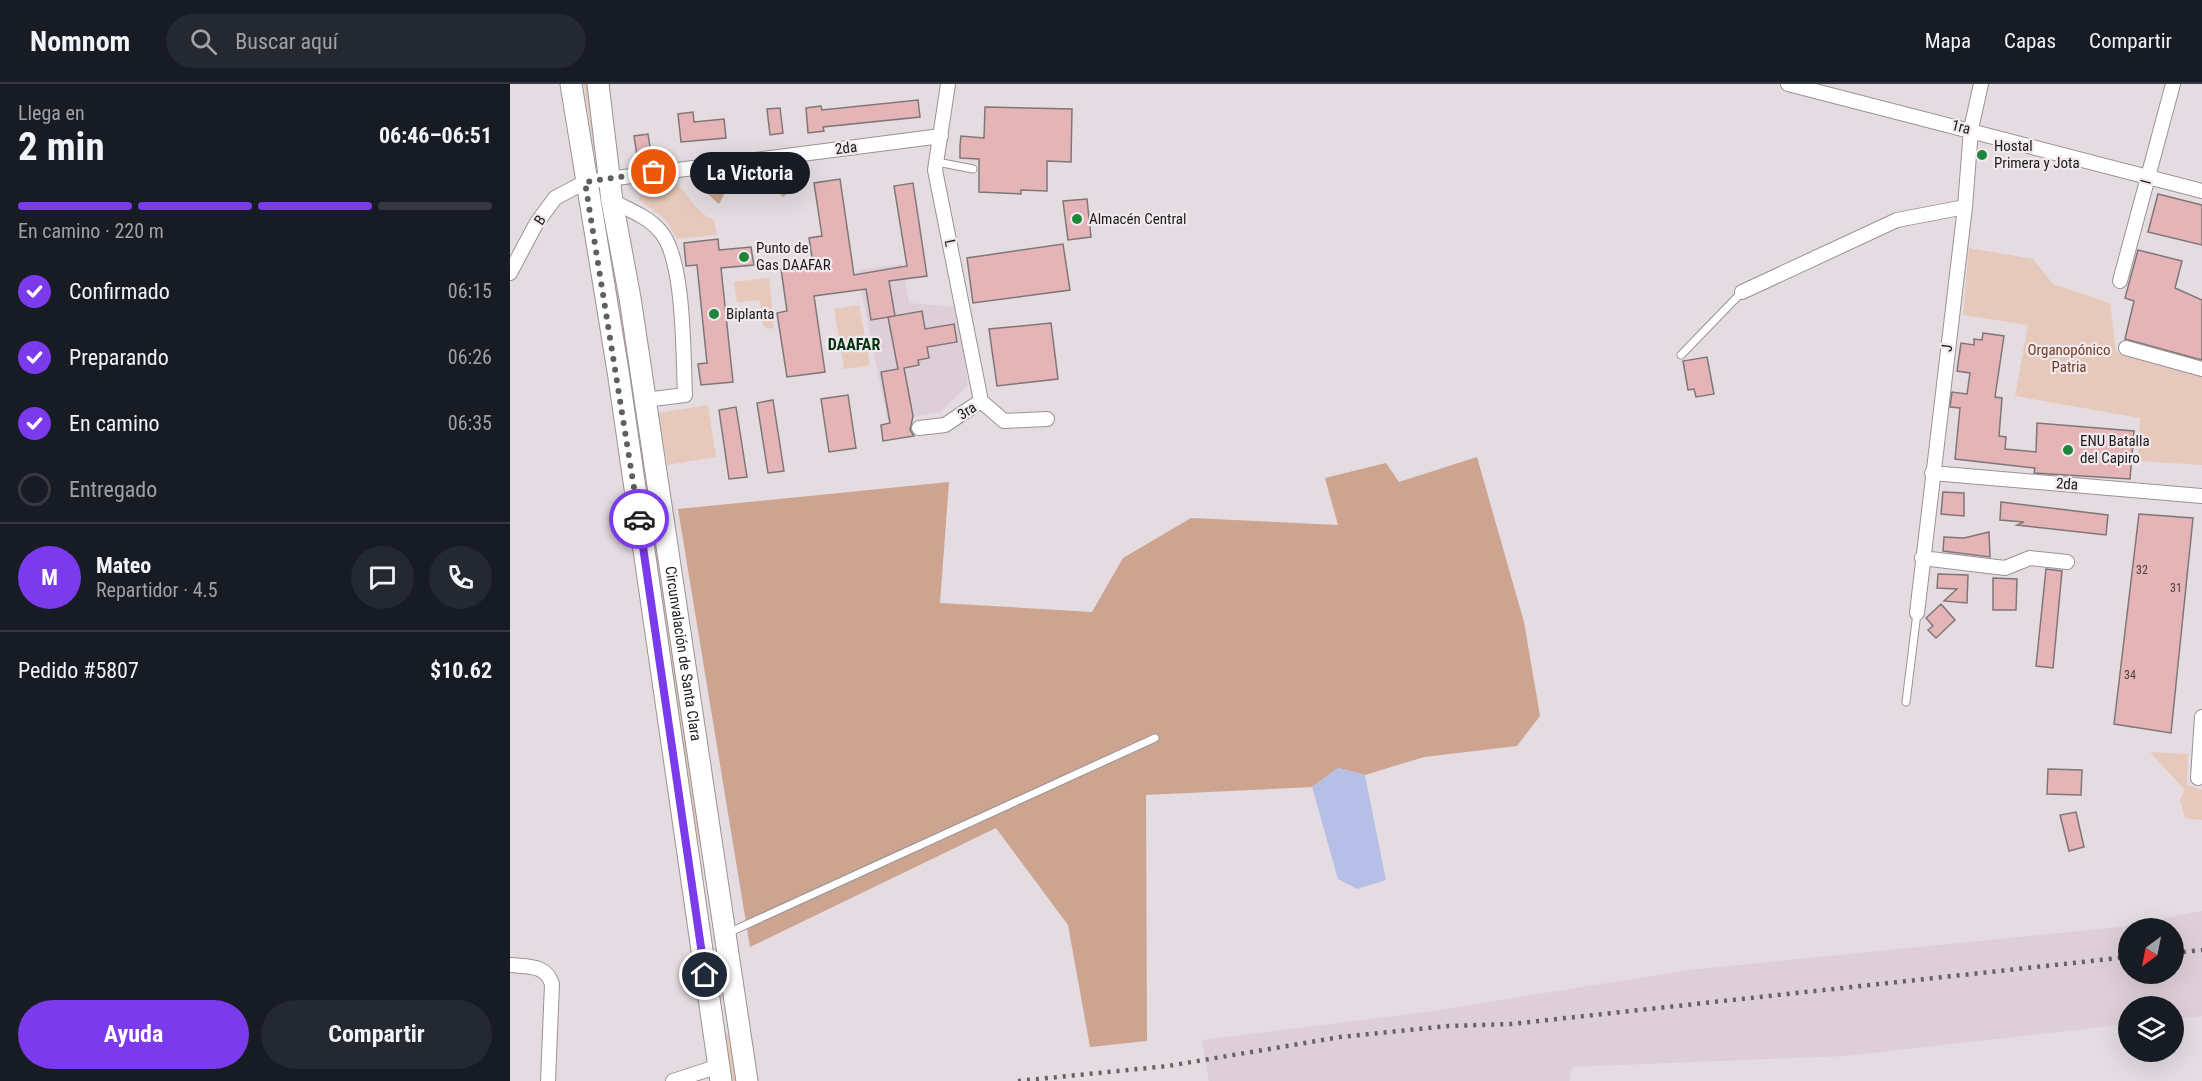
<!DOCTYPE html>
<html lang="es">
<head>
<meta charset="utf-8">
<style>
  :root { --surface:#171b24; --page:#242831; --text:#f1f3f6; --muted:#9ea1a6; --line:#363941; --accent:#7c3aed }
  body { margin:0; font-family:"Roboto Condensed",sans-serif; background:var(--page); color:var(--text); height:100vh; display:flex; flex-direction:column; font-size:22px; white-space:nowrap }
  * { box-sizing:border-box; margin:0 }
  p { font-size:20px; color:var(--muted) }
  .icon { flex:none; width:33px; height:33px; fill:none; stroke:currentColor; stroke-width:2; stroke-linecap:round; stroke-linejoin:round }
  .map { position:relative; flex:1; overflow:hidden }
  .drawer { display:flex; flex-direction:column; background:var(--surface); width:510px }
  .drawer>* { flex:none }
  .needle { width:39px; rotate:212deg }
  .controls { position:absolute; left:1608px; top:834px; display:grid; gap:12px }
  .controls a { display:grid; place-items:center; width:66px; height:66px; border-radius:50%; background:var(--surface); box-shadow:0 6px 24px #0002; font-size:30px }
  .pin { position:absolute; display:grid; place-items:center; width:51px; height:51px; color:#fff; margin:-26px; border:3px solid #fff; border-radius:50%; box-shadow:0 2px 6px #0007 }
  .courier { position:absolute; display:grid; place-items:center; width:60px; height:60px; margin:-30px; border:4px solid #7c3aed; border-radius:50%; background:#fff; color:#222; box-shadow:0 2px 8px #0007 }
  .bubble { position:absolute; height:42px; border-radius:21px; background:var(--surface); box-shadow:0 6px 24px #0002; font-size:20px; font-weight:700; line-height:42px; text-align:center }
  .headline em { font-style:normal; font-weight:700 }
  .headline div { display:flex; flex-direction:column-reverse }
  .headline { display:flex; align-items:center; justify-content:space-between; height:102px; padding:0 18px }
  h1 { font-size:39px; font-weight:700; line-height:45px }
  .bar { display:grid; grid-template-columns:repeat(4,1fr); gap:9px 6px; align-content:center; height:72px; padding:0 18px }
  .bar i { height:8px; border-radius:4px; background:var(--line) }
  .bar .selected { background:var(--accent) }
  .bar p { grid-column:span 4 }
  .line { display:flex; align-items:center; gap:15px; padding:0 18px; border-top:2px solid var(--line) }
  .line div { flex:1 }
  .round { display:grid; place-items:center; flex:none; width:63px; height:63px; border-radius:32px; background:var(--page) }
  ol { padding:0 18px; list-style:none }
  li { display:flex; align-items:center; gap:18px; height:66px }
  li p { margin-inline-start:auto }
  li .icon { padding:6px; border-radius:50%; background:var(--accent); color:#fff; stroke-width:4 }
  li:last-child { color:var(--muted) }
  li i { width:33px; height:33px; border:3px solid var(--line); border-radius:50% }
  .cta { display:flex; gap:12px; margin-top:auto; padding:12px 18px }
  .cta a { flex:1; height:69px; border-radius:36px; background:var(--accent); color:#fff; font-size:24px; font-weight:700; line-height:69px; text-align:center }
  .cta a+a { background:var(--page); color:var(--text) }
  header { display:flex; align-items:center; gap:36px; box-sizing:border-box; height:84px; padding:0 30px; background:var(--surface); border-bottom:2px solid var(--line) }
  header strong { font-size:28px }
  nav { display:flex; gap:33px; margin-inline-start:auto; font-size:21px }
  .search { width:420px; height:54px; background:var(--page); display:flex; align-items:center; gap:15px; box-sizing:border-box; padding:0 21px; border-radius:33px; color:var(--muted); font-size:22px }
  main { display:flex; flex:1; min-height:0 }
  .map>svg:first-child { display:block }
  .built { fill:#deced8; fill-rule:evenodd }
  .green { fill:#e6c9bb }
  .forest { fill:#cca490 }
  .water { fill:#b6c0e6 }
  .building { fill:#e4b4b7; stroke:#7f7677; stroke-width:1.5 }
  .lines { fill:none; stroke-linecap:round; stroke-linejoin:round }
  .service-casing { stroke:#999296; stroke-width:9 }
  .minor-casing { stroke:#999296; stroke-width:16 }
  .trunk-casing { stroke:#999296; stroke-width:23 }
  .service { stroke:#fff; stroke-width:7 }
  .minor { stroke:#fff; stroke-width:14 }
  .trunk { stroke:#fff; stroke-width:21 }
  .rail { stroke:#666164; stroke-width:4.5; stroke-dasharray:3 6; stroke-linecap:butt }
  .done { stroke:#615d60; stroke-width:6; stroke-dasharray:0 10.8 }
  .route { stroke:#7c3aed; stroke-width:8 }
  .poi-dot { fill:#1d863b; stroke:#f1e9ee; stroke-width:2 }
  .labels { text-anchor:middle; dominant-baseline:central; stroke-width:4.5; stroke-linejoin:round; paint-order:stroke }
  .number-label { font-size:12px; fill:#4d4041 }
  .street-label { font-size:15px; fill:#1b191a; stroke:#f1e9ee }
  .poi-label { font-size:15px; fill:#1b191a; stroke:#f1e9ee; text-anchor:start }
  .park-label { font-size:15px; fill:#733e22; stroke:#f1e9ee }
  .neighbourhood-label { font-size:16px; font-weight:bold; fill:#033512; stroke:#f1e9ee }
</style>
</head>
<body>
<header>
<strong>Nomnom</strong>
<div class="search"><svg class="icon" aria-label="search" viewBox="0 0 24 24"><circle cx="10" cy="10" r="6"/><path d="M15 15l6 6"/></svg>Buscar aquí</div>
<nav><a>Mapa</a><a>Capas</a><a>Compartir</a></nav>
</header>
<main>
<section class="drawer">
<div class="headline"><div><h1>2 min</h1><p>Llega en</p></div><em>06:46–06:51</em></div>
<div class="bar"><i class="selected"></i><i class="selected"></i><i class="selected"></i><i></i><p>En camino · 220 m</p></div>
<ol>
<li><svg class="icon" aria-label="check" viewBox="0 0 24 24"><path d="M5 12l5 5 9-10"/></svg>Confirmado<p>06:15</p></li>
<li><svg class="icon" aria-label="check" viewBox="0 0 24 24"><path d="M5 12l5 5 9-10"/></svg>Preparando<p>06:26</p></li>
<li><svg class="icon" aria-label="check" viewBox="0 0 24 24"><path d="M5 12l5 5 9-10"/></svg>En camino<p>06:35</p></li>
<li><i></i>Entregado</li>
</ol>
<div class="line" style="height:108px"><b class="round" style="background:var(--accent);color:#fff">M</b><div><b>Mateo</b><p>Repartidor · 4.5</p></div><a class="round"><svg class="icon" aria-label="chat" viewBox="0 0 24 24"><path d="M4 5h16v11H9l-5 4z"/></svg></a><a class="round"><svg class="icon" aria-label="phone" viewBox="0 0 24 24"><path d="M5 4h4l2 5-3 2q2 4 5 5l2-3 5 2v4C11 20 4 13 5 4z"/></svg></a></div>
<div class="line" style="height:78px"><div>Pedido #5807</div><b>$10.62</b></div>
<div class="cta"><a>Ayuda</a><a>Compartir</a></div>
</section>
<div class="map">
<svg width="1692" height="997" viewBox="0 0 1692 997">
  <rect width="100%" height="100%" fill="#e4dce1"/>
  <!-- built -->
  <path class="built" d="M392,180L399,219L447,223L458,301L430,328L378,338L347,186Z
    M1692,827V932L1664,935V922H1618V940L1335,972L1062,983L1059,997H699L692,956L916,928L1179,886L1609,843ZM1664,844V890H1618V844Z"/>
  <!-- green -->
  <path class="green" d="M74,0H78L86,69L84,67Z
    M161,96C179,107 183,128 204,136L207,151L167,155L155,135L129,116L130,112L145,100Z
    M96,129L203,806L187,750L92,133Z
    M1459,164L1523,175L1543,200L1600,219L1606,268L1692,293V381L1628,377L1630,334L1505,312L1518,241L1453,231Z
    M259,194L264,244L257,245L253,241L250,216L227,218L224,198Z
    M349,221L360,281L334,285L324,225Z
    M198,321L206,373L157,381L148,329Z
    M1640,668L1678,670L1677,701L1692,706V736L1675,734L1670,716L1675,706Z
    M215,949L220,951L226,997H221L213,953Z"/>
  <!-- forest -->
  <path class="forest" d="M288,78L291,79C292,89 282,108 273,113L259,100L217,105L209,120L184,98L187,93Z
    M967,373L1014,538L1030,632L1007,662L914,673L855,691L828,684L802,703L636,711L637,957L580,963L558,841L486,744L240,863L168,425L439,398L430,519L582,528L613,474L681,434L828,441L815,394L876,379L889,398Z"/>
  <!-- water -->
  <path class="water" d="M828,684L855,691L876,796L847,805L828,795L802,703Z"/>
  <!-- building -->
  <path class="building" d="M408,16L410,33L313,43L314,47L298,49L296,24L311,22L312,26Z
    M475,23L562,25L561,78L537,77V107L511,106V110L469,108V75L450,74V61L451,52L474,54Z
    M270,24L273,49L260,51L257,25Z
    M183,28L184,38L214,35L216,54L171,58L168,30Z
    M138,50L142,76L128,78L124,52Z
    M330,95L344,191L397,182L384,102L403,99L417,192L379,197L385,232L361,236L356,205L304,212L315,288L277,293L267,229L277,227L271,185L303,180L299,154L312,152L304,99Z
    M1648,110L1692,121V161L1638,148Z
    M577,115L581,153L558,156L553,117Z
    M208,155L209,166L241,163L244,181L211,184L223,298L191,301L188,280L197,279L187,181L176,182L174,159Z
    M553,160L560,206L463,219L457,174Z
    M1628,166L1672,177L1665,204L1692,216V276L1615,255L1624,217L1615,214Z
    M412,227L415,245L444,240L447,258L417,263L419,274L408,276L409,281L394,284L403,332L400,346L404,352L373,357L371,341L380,339L371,288L388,285L378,233Z
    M541,239L548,295L487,302L479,245Z
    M1473,249L1494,252L1485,313L1492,314L1489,352L1496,353L1495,365L1526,368L1527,339L1624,347L1620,395L1524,389L1525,384L1445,375L1450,324L1440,323L1442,308L1457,310L1460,289L1447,287L1451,259L1464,261V255L1472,256Z
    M1197,273L1204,310L1186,313L1184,305L1178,306L1173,277Z
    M338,311L346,364L319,368L311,315Z
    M263,316L274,387L258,389L247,319Z
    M226,323L237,393L219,395L209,326Z
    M1433,408L1454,409V432L1431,430Z
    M1491,418L1598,431L1596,451L1507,441L1514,438L1490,436Z
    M1629,430L1683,434L1661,649L1604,640Z
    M1479,448L1480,473L1433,467L1434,453L1454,454Z
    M1536,485L1552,487L1543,584L1526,582Z
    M1428,490L1458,491L1457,519L1434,517L1447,505L1427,504Z
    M1483,494L1507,495L1506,526H1483Z
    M1431,520L1445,536L1426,554L1418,546L1423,542L1416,534Z
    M1538,685L1572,686L1571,711L1537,710Z
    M1566,728L1574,763L1559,767L1550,731Z"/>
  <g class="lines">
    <defs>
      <path id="service" d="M427,78L463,85
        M1171,271L1232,208
        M1396,618L1407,529
        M218,849L645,654"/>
      <path id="minor" d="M438,0L425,86L471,317
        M1278,0L1692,107
        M102,117C119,126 137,132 150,147C175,174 173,272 175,311L135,316
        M0,189L26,140L45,114L75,98L431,52
        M1610,197L1663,0
        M1232,208L1387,136L1455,123
        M1616,264L1692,285
        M409,344L435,341L471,317L494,337L537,335
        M1422,389L1692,412
        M1412,474L1495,484L1520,474L1557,478
        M1407,529L1455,123L1461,45L1471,0
        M1688,694L1692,633
        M0,881C17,883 36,880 42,900L38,997
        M163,997L209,982"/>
      <g id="trunk">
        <path d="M61,0L108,287L211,997"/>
        <path id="s1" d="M88,0L102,117L120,214L237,997"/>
      </g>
    </defs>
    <!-- service casing -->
    <use href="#service" class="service-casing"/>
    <!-- minor casing -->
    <use href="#minor" class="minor-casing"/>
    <!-- trunk casing -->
    <use href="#trunk" class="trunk-casing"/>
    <!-- service -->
    <use href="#service" class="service"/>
    <!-- minor -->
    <use href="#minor" class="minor"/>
    <!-- trunk -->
    <use href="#trunk" class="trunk"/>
    <!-- rail -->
    <path class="rail" d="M1664,869L1692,866
      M508,997L658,982L830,953L938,942L1001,940L1618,873"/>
  </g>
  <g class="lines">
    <!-- done -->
    <path class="done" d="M129,435L75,98L144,88"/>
    <!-- route -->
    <path class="route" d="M129,435L195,891"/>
  </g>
  <!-- markers -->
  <g class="poi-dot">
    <circle cx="1472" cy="71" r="6"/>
    <circle cx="567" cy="135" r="6"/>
    <circle cx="234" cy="173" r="6"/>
    <circle cx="204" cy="230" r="6"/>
    <circle cx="1558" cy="366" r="6"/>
  </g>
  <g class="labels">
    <!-- number labels -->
    <g class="number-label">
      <text x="1632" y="486">32</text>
      <text x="1666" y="504">31</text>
      <text x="1620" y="591">34</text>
    </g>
    <!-- street labels -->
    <g class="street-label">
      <text transform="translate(1451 43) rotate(14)">1ra</text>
      <text transform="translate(336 64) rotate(-7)">2da</text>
      <text transform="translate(1636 98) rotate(-75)">I</text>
      <text transform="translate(30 136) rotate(-57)">B</text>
      <text transform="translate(440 159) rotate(79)">L</text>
      <text transform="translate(1437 264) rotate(-83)">J</text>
      <text transform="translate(457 327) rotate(-32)">3ra</text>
      <text transform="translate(1557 400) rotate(4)">2da</text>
      <text stroke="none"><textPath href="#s1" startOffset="576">Circunvalación de Santa Clara</textPath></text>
    </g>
    <!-- poi labels -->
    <g class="poi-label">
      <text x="1484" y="62">Hostal<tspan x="1484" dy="17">Primera y Jota</tspan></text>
      <text x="579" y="135">Almacén Central</text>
      <text x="246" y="164">Punto de<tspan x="246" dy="17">Gas DAAFAR</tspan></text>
      <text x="216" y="230">Biplanta</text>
      <text x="1570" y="357">ENU Batalla<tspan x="1570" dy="17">del Capiro</tspan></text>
    </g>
    <!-- park labels -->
    <g class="park-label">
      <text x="1559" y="266">Organopónico<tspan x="1559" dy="17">Patria</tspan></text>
    </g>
    <!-- neighbourhood labels -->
    <g class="neighbourhood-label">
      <text x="344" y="260">DAAFAR</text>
    </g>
  </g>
</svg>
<div class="controls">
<a><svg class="needle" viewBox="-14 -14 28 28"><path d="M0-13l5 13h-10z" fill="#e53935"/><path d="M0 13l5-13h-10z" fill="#9ea1a6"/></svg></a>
<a><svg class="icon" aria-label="layers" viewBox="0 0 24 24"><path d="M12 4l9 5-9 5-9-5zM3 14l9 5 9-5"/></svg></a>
</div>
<div class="pin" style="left:144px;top:88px;background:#ea580c"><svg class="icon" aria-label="bag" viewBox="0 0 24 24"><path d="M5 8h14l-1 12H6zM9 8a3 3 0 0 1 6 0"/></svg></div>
<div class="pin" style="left:195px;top:891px;background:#1f2937"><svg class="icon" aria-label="home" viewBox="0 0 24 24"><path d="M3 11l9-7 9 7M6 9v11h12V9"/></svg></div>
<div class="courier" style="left:129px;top:435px"><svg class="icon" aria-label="car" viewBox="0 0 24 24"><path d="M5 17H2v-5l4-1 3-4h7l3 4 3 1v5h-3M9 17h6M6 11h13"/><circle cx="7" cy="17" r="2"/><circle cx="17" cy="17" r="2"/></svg></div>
<div class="bubble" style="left:180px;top:68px;width:120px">La Victoria</div>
</div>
</main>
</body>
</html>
